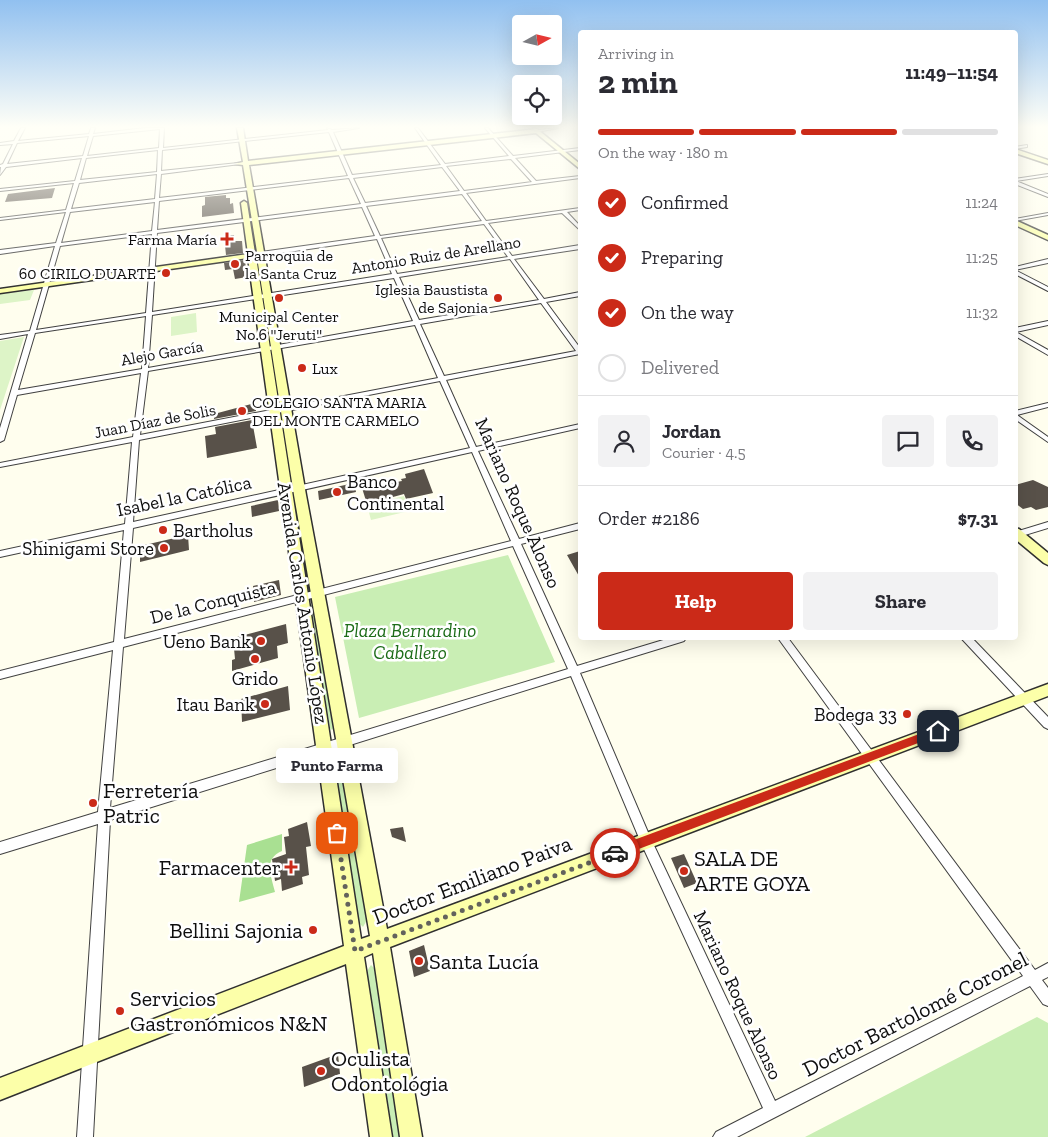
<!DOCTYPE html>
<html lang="en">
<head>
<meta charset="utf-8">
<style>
  :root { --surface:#fff; --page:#f2f2f3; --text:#2b2b33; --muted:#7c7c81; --line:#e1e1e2; --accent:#cb2a18 }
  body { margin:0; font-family:"Zilla Slab",serif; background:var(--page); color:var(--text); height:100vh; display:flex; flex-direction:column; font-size:19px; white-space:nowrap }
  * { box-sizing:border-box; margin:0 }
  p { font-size:16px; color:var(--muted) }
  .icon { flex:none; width:28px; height:28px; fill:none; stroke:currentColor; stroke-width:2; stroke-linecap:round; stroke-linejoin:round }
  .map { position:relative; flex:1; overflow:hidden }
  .sheet { position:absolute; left:578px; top:30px; width:440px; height:610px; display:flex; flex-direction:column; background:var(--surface); border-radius:5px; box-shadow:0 5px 20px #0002 }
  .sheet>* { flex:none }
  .needle { width:32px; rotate:82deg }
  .buttons { position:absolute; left:512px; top:15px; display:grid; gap:10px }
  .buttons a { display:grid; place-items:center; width:50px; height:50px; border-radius:5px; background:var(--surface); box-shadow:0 5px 20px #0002; font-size:25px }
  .pin { position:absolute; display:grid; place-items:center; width:42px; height:42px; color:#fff; margin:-21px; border-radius:10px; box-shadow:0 2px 8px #0006 }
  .courier { position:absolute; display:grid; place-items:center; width:50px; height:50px; margin:-25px; border:4px solid #cb2a18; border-radius:50%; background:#fff; color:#222; box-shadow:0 1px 6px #0007 }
  .bubble { position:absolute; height:35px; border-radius:5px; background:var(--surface); box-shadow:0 5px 20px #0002; font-size:16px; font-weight:700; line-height:35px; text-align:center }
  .head em { font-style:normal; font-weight:700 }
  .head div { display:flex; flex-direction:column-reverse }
  .head { display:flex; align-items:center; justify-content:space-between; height:85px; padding:0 20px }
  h1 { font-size:32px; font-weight:700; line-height:38px }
  .bar { display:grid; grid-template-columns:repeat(4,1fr); gap:8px 5px; align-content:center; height:60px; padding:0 20px }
  .bar i { height:6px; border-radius:4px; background:var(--line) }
  .bar .on { background:var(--accent) }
  .bar p { grid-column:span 4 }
  .line { display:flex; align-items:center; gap:12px; padding:0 20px; border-top:1px solid var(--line) }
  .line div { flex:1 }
  .round { display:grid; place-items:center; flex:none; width:52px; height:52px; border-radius:5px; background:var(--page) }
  ol { padding:0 20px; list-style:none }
  li { display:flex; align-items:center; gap:15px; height:55px }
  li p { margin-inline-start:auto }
  li .icon { padding:5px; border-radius:50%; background:var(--accent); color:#fff; stroke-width:4 }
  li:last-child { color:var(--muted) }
  li i { width:28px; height:28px; border:2px solid var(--line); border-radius:50% }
  .cta { display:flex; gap:10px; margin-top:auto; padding:10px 20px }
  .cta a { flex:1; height:58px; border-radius:5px; background:var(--accent); color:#fff; font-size:20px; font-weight:700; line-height:58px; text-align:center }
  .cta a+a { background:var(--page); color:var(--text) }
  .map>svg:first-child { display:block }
  .green { fill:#c9eeb4 }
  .forest { fill:#a9e092 }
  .pitch { fill:#ddf4c7 }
  .building { fill:#585149 }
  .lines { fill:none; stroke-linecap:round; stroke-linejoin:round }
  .street-casing { stroke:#414141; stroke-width:2 }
  .secondary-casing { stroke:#303030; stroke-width:3 }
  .street { fill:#fff; fill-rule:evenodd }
  .secondary { fill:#fcffa9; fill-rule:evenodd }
  .route { fill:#cb2a18 }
  .done { stroke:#62625c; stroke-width:5; stroke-dasharray:0 9 }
  .poi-dot { fill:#cb2a18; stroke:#fff; stroke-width:2 }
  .labels { text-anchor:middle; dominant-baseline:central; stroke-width:5; stroke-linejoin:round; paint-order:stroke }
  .far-poi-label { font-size:16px; fill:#0e0e0e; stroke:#fff; text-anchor:end }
  .far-street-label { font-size:16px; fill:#0e0e0e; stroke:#fff }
  .poi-label { font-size:19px; fill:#0e0e0e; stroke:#fff; text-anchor:end }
  .street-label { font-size:19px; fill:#0e0e0e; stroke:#fff }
  .park-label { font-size:19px; font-style:italic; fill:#1c6c18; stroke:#fff }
  .near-poi-label { font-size:22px; fill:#0e0e0e; stroke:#fff; text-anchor:start }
  .near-street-label { font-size:22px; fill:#0e0e0e; stroke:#fff }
</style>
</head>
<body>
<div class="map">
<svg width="1048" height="1137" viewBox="0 0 1048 1137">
  <rect width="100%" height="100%" fill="#fffeee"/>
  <!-- green -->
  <path class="green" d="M508,555L555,662L359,718L335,597Z
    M313,603L334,728L332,730L330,728L311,606Z
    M337,755L340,757L367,920L363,927L359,923L334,759Z
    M371,965L374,968L402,1137H393L367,971Z
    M1037,1017L1048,1023V1137H805Z"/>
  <!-- forest -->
  <path class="forest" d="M282,834V851C263,859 271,875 275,892L239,902L247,845Z"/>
  <!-- pitch -->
  <path class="pitch" d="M34,290L30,300L0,304V294Z
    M196,313L197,332L171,336V317Z
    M24,337L0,410V341Z
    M404,496L409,511L371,520L367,505Z"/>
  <!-- building -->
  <path class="building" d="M55,188L52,198L5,202L8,194Z
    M226,195V198H230V204L233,203L234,213L202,217V206L205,205V197Z
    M234,235L235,241H242L243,253L226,255L224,236Z
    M245,260L247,277L235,279L233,269L225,270L224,263Z
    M255,403L256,411L214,419V414Z
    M252,420L257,448L207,458L205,436L216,434L215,427Z
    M424,469L433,493L406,499L404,494L367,504L362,488L402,481L401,479L406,478L405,474Z
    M1033,480L1048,487V507L1036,510L1031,507L1023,509L1015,503V485Z
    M354,483L356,492L319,500L318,491Z
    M278,500L279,511L252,517L251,506Z
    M188,535L189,550L140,562V546Z
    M580,551V578L567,555Z
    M279,580L281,595L254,602L253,586Z
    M286,624L288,643L277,646L278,658L232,671V660L235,659L233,638Z
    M288,686L290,710L242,722L241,699Z
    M307,822L311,846L306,847L309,875L302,877L303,884L282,891L281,879L275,881L272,859L286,854L284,837L289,836L288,829Z
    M403,827L406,842L392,837L390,829Z
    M684,854L697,883L684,888L671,858Z
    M424,945L430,971L414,977L409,951Z
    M338,1054L340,1074L304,1087L302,1067Z"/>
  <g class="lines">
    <defs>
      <path id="street" d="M21,128H25L18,141L89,134L91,128H95L93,134L145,128H164L163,148L328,130L327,128L332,130L359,128L333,132L352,175L441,165L415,128H418L445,164L509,156L485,128H488L513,156L580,148V150L515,158L536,181L580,176V178L466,193L486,221L580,208V210L567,212L580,226V230L562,213L488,223L512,256L580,245V249L514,259L544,299L580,292V296L546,302L580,348V354L446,380L476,447L580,424V428L478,451L519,539L580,523V529L521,544L577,666L670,638H686L684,641L681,642L580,673L650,837L775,1101L1023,976L778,638H788L1035,970L1048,963V977L1042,980L1048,988V1006L1043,1004L1030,986L737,1137H713L716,1132L763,1108L642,845L571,676L110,820L93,1137H77L98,824L0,854V842L98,812L113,650L0,679V671L114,642L124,530L0,557V551L125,524L132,442L0,467V463L133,437L141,373L17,395L4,440L0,442V428L28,334L0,339V335L30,331L55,246L0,254V250L56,243L66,212L0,220V218L66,210L74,183L0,191V189L75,181L82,158L6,167L0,175L1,167H0V165L3,164L13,144L0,145V143L14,141ZM160,129L159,148L87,156L93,136ZM329,132L348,176L159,198L161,174L240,164L238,163L161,171L162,150ZM89,136L83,156L7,164L17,143ZM158,150L157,172L80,180L86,158ZM511,159L532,182L464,191L446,166ZM442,167L460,191L365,203L353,178ZM157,174L155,199L71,209L79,183ZM349,178L361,204L157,230L159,201ZM462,194L482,221L380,236L366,206ZM155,202L152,231L61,243L70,212ZM362,207L375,236L261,252L258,254L261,256L377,239L392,274L152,312L157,233ZM484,224L508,257L397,274L381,238ZM152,234L146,313L36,330L60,246ZM510,259L539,300L419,320L399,277ZM394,278L413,321L148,368L152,315ZM541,303L576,351L444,376L420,324ZM146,316L142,369L18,390L35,333ZM415,325L438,378L140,435L148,371ZM440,381L470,448L133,522L139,440ZM472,452L511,541L124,639L133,528ZM513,546L568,669L110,808L123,647Z
        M533,128L538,130L558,128L537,132Z
        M1027,145V147L1015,149V147Z
        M1048,174V176L1016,181L1048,194V197L1015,184V179Z
        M1048,213V215L1015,221V219Z
        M1048,259V263L1015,270L1048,287V291L1015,274V267Z
        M1048,321V325L1016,332L1048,350V355L1015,336V328Z
        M1048,403V407L1017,415L1048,437V442L1015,419V411Z
        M1048,522V528L1015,538V532Z
        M961,638H972L1048,717V729L1044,727Z"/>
      <path id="secondary" d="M237,128H243L248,161L537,129L580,164V169L536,133L249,165L306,495L387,929L1048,684V696L390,947L422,1137H400L373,953L364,957L392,1137H370L346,964L0,1100V1078L344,946L248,258L0,293V289L248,254L241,203L244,201L247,203L255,253L257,252L243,165L235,164L243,162ZM256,257H257L294,495L370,936L361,939Z
        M1015,149L1048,160V164L1015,153Z
        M1015,220L1048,235V240L1015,225Z
        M1015,528L1019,529L1048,553V565L1044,563L1015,539Z"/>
    </defs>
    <!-- street casing -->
    <use href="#street" class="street-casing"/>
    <!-- secondary casing -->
    <use href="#secondary" class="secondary-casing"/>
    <!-- street -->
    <use href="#street" class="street"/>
    <!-- secondary -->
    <use href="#secondary" class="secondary"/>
  </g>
  <!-- sky -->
  <linearGradient id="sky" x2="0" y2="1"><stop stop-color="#91c0f0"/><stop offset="0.44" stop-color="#fffff7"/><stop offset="1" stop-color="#fffff7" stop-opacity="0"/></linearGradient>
  <rect width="1048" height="288" fill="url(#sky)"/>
  <!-- route -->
  <path class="route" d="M938,727L942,728V734L615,858L610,853L615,847Z"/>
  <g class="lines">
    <!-- done -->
    <path class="done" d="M337,833L355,951L615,853"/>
  </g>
  <!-- markers -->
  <g class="poi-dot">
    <path d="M224.5 231.5h5v5h5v5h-5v5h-5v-5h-5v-5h5z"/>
    <circle cx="235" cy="264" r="5"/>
    <circle cx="166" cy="273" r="5"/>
    <circle cx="279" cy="298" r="5"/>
    <circle cx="498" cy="298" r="5"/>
    <circle cx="302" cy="368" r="5"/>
    <circle cx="242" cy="411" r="5"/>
    <circle cx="337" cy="492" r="5"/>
    <circle cx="163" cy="530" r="5"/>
    <circle cx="164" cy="548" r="5"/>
    <circle cx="261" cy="641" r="5"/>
    <circle cx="255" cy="659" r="5"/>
    <circle cx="265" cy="704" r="5"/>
    <circle cx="907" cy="714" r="5"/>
    <circle cx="93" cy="803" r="5"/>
    <path d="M288.5 859.5h5v5h5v5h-5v5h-5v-5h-5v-5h5z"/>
    <circle cx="684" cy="871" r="5"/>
    <circle cx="313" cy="930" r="5"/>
    <circle cx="419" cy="961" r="5"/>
    <circle cx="120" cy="1011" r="5"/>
    <circle cx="321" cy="1071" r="5"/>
  </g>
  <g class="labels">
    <!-- far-poi labels -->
    <g class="far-poi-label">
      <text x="217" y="239">Farma María</text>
      <text x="245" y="255" text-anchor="start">Parroquia de<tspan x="245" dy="18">la Santa Cruz</tspan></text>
      <text x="156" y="273">60 CIRILO DUARTE</text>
      <text x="488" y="289">Iglesia Baustista<tspan x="488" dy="18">de Sajonia</tspan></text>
      <text x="279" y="316" text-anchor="middle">Municipal Center<tspan x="279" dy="18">No.6 "Jeruti"</tspan></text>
      <text x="312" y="368" text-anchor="start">Lux</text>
      <text x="252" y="402" text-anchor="start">COLEGIO SANTA MARIA<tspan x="252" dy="18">DEL MONTE CARMELO</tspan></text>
    </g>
    <!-- far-street labels -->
    <g class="far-street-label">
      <text transform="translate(436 255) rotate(-9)">Antonio Ruiz de Arellano</text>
      <text transform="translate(162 353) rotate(-10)">Alejo García</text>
      <text transform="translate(155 421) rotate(-11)">Juan Díaz de Solis</text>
    </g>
    <!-- poi labels -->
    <g class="poi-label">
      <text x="347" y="481" text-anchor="start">Banco<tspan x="347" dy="22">Continental</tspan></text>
      <text x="173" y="530" text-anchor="start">Bartholus</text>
      <text x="154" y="548">Shinigami Store</text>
      <text x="251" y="641">Ueno Bank</text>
      <text x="255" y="678" text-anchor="middle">Grido</text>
      <text x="255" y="704">Itau Bank</text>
      <text x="897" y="714">Bodega 33</text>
    </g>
    <!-- street labels -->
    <g class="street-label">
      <text transform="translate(184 496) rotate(-12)">Isabel la Católica</text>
      <text transform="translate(518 503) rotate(66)">Mariano Roque Alonso</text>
      <text transform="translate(213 602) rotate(-14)">De la Conquista</text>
      <text transform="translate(303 603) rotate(81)">Avenida Carlos Antonio López</text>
      <text transform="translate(738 995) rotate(65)">Mariano Roque Alonso</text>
    </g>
    <!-- park labels -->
    <g class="park-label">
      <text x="410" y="630">Plaza Bernardino<tspan x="410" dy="22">Caballero</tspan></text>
    </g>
    <!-- near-poi labels -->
    <g class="near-poi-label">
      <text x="103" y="790">Ferretería<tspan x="103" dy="25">Patric</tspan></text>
      <text x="694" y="858">SALA DE<tspan x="694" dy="25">ARTE GOYA</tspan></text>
      <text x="281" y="867" text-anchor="end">Farmacenter</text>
      <text x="303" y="930" text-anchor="end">Bellini Sajonia</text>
      <text x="429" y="961">Santa Lucía</text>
      <text x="130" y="998">Servicios<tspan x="130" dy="25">Gastronómicos N&amp;N</tspan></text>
      <text x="331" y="1058">Oculista<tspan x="331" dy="25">Odontológia</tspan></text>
    </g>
    <!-- near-street labels -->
    <g class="near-street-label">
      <text transform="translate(472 880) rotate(-21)">Doctor Emiliano Paiva</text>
      <text transform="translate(915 1014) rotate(-27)">Doctor Bartolomé Coronel</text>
    </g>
  </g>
</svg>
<div class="buttons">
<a><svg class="needle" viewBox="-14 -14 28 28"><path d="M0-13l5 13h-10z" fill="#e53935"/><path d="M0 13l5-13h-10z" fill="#7c7c81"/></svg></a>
<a><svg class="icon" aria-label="locate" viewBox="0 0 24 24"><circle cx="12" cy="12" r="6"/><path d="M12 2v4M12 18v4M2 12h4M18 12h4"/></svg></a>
</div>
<div class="pin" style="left:337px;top:833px;background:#ea580c"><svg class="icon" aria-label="bag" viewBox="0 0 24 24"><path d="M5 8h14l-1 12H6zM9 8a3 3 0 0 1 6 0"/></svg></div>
<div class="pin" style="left:938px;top:731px;background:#1f2937"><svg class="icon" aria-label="home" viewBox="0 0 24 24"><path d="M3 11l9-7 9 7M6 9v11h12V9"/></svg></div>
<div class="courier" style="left:615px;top:853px"><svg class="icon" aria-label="car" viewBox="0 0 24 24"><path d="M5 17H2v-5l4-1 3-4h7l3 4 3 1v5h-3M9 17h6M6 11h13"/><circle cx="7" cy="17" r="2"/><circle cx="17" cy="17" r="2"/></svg></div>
<div class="bubble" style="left:276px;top:748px;width:122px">Punto Farma</div>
<section class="sheet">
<div class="head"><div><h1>2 min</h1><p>Arriving in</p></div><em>11:49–11:54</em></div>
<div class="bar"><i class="on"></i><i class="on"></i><i class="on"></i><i></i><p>On the way · 180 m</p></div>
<ol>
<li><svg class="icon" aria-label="check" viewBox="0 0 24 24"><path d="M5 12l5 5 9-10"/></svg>Confirmed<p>11:24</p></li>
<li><svg class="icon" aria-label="check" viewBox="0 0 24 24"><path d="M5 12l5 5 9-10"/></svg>Preparing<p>11:25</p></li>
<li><svg class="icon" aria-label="check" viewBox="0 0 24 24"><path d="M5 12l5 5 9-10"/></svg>On the way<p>11:32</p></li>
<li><i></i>Delivered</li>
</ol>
<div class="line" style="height:90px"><a class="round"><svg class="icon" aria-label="person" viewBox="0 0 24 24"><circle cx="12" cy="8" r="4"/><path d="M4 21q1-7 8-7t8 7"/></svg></a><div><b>Jordan</b><p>Courier · 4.5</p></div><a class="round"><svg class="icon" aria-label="chat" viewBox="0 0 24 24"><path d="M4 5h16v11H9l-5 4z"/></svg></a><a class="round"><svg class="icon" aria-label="phone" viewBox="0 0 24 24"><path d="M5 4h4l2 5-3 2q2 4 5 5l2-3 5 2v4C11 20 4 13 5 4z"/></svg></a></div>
<div class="line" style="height:65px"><div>Order #2186</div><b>$7.31</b></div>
<div class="cta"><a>Help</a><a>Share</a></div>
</section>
</div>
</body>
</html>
